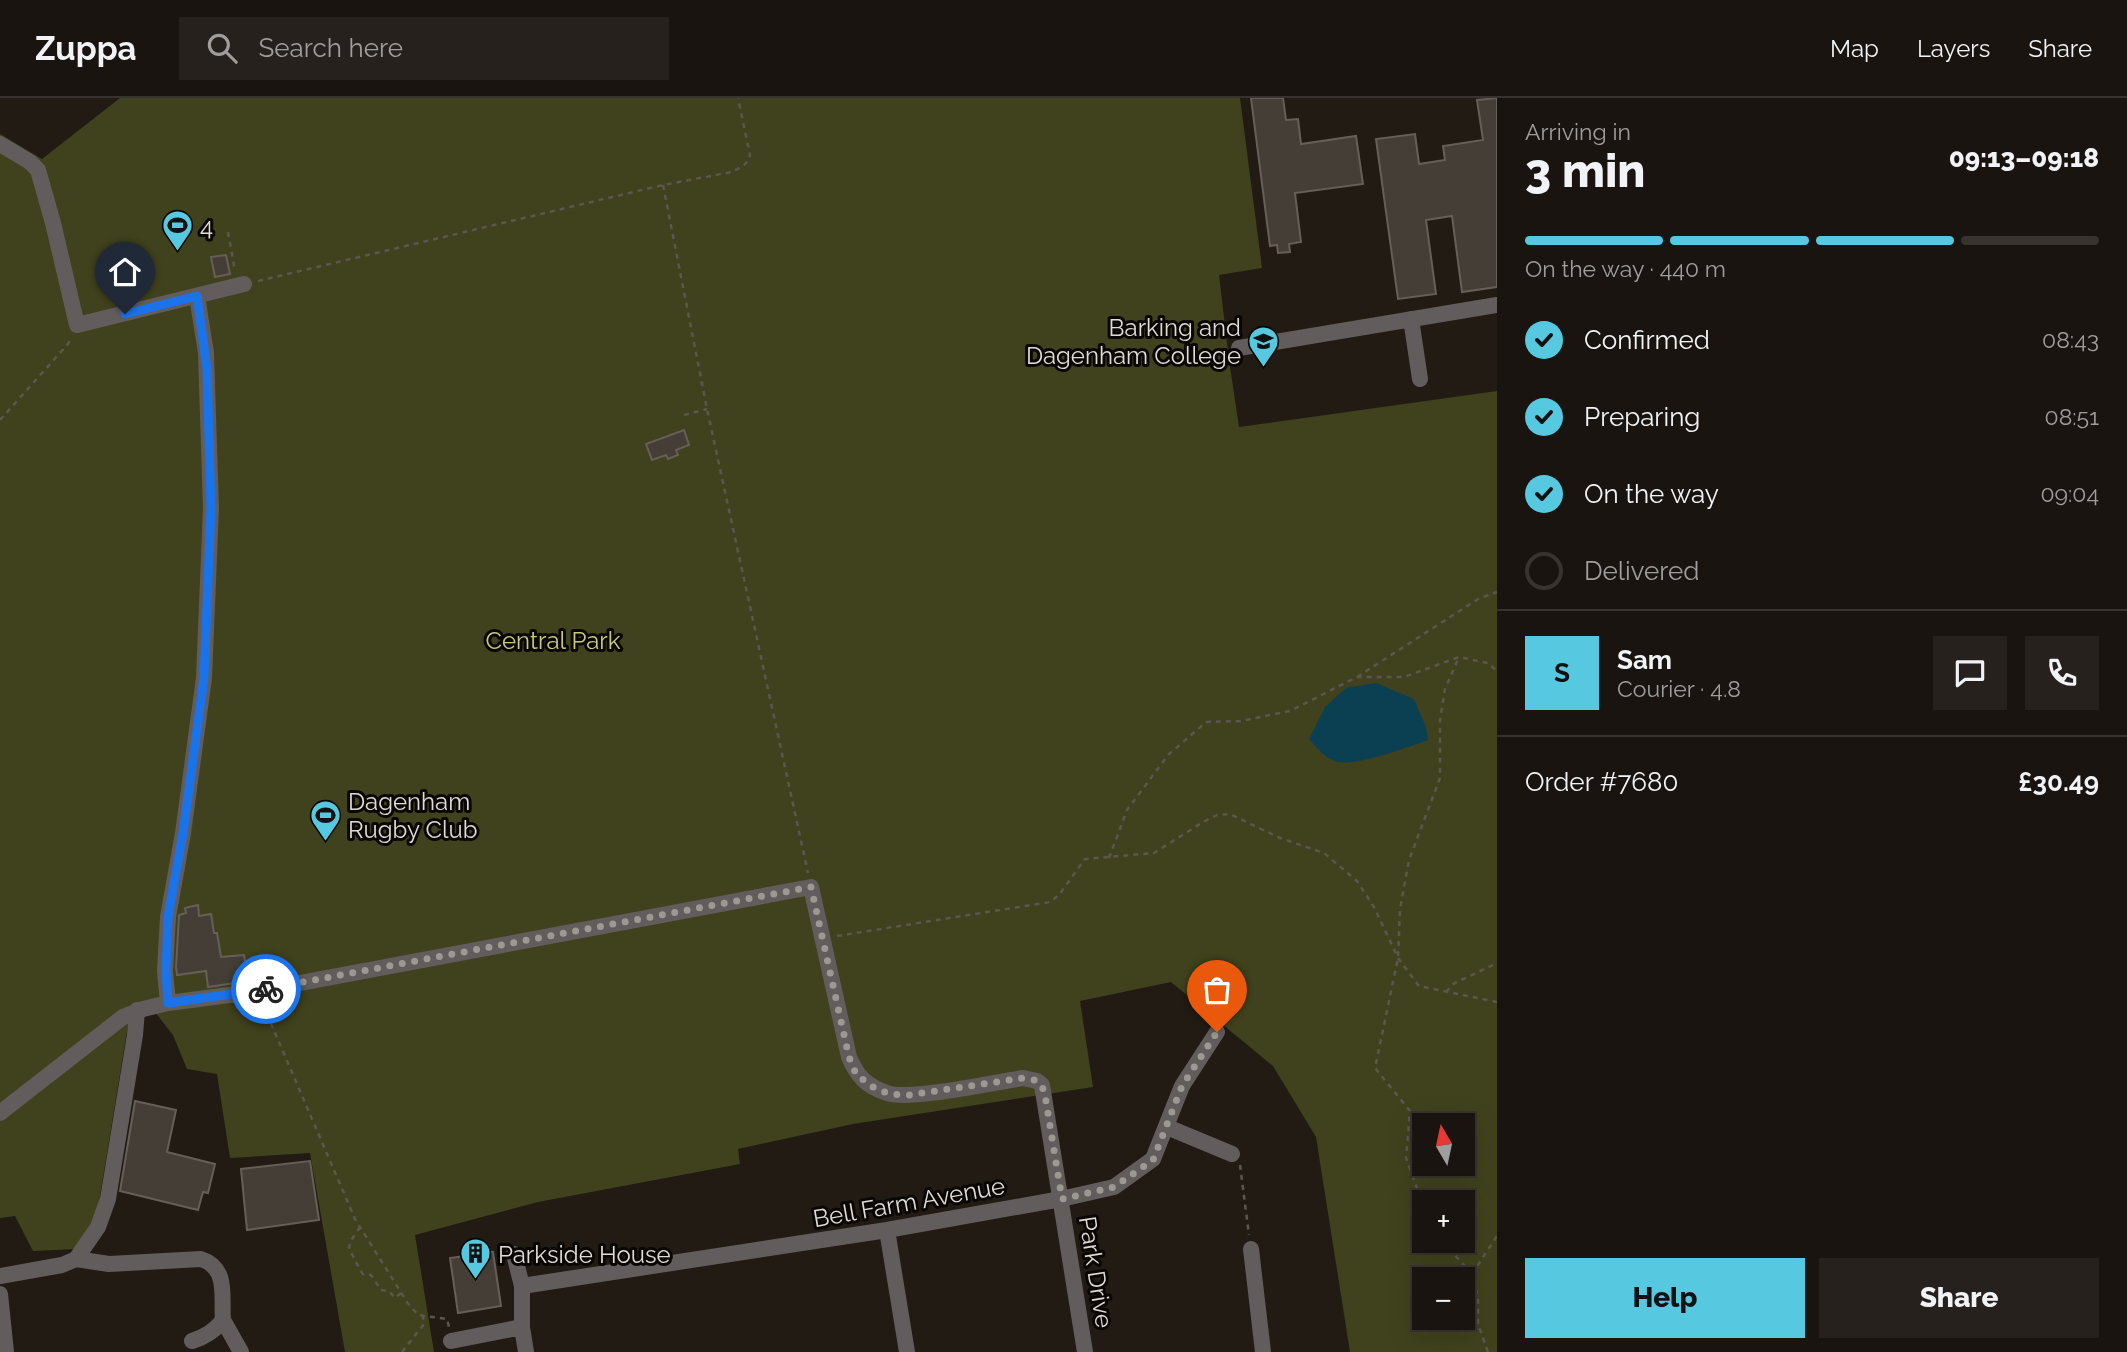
<!DOCTYPE html>
<html lang="en">
<head>
<meta charset="utf-8">
<style>
  :root { --surface:#19140f; --page:#26211d; --text:#f1f3f6; --muted:#9f9e9e; --line:#37332f; --accent:#56c9e1 }
  body { margin:0; font-family:Raleway,sans-serif; background:var(--page); color:var(--text); height:100vh; display:flex; flex-direction:column; font-size:26px; white-space:nowrap }
  * { box-sizing:border-box; margin:0 }
  p { font-size:23px; color:var(--muted) }
  .icon { flex:none; width:38px; height:38px; fill:none; stroke:currentColor; stroke-width:2; stroke-linecap:round; stroke-linejoin:round }
  .map { position:relative; flex:1; overflow:hidden }
  .sheet { display:flex; flex-direction:column; background:var(--surface); width:630px }
  .sheet>* { flex:none }
  .needle { width:46px; rotate:351deg }
  .tools { position:absolute; left:1412px; top:1015px; display:grid; gap:14px }
  .tools a { display:grid; place-items:center; width:63px; height:63px; border-radius:0px; background:var(--surface); box-shadow:0 7px 28px #0002,0 0 0 2px var(--line); font-size:35px }
  .pin { position:absolute; display:grid; place-items:center; width:60px; height:60px; color:#fff; margin:-72px -30px; border-radius:50% 50% 50% 0; rotate:-45deg; box-shadow:0 0 7px #0007 }
  .pin .icon { rotate:45deg }
  .courier { position:absolute; display:grid; place-items:center; width:70px; height:70px; margin:-35px; border:5px solid #1a73e8; border-radius:50%; background:#fff; color:#222; box-shadow:0 2px 9px #0007 }
  .headline em { font-style:normal; font-weight:800 }
  .headline div { display:flex; flex-direction:column-reverse }
  .headline { display:flex; align-items:center; justify-content:space-between; height:119px; padding:0 28px }
  h1 { font-size:46px; font-weight:800; line-height:52px }
  .bar { display:grid; grid-template-columns:repeat(4,1fr); gap:10px 7px; align-content:center; height:84px; padding:0 28px }
  .bar i { height:9px; border-radius:5px; background:var(--line) }
  .bar .active { background:var(--accent) }
  .bar p { grid-column:span 4 }
  .line { display:flex; align-items:center; gap:18px; padding:0 28px; border-top:2px solid var(--line) }
  .line div { flex:1 }
  .round { display:grid; place-items:center; flex:none; width:74px; height:74px; border-radius:0px; background:var(--page) }
  ol { padding:0 28px; list-style:none }
  li { display:flex; align-items:center; gap:21px; height:77px }
  li p { margin-inline-start:auto }
  li .icon { padding:7px; border-radius:50%; background:var(--accent); color:#111; stroke-width:4 }
  li:last-child { color:var(--muted) }
  li i { width:38px; height:38px; border:4px solid var(--line); border-radius:50% }
  .button { display:flex; gap:14px; margin-top:auto; padding:14px 28px }
  .button a { flex:1; height:80px; border-radius:0px; background:var(--accent); color:#111; font-size:28px; font-weight:800; line-height:80px; text-align:center }
  .button a+a { background:var(--page); color:var(--text) }
  header { display:flex; align-items:center; gap:42px; box-sizing:border-box; height:98px; padding:0 35px; background:var(--surface); border-bottom:2px solid var(--line) }
  header strong { font-size:33px }
  nav { display:flex; gap:38px; margin-inline-start:auto; font-size:24px }
  .search { width:490px; height:63px; background:var(--page); display:flex; align-items:center; gap:18px; box-sizing:border-box; padding:0 24px; border-radius:0px; color:var(--muted); font-size:26px }
  main { display:flex; flex:1; min-height:0 }
  .map>svg:first-child { display:block }
  .green { fill:#40421d; fill-rule:evenodd }
  .water { fill:#0a4052 }
  .building { fill:#443e36; stroke:#665f57; stroke-width:2 }
  .lines { fill:none; stroke-linecap:round; stroke-linejoin:round }
  .path { stroke:#5b5650; stroke-width:2.5; stroke-dasharray:5 5; stroke-linecap:butt }
  .minor { stroke:#625d5c; stroke-width:16 }
  .done { stroke:#9c9892; stroke-width:7; stroke-dasharray:0 12.6 }
  .route { stroke:#1a73e8; stroke-width:9 }
  .labels { text-anchor:middle; dominant-baseline:central; stroke-width:6; stroke-linejoin:round; paint-order:stroke }
  .poi-label { font-size:24px; fill:#dfdbd6; stroke:#090604; text-anchor:start }
  .park-label { font-size:24px; fill:#c7cb77; stroke:#090604 }
  .street-label { font-size:24px; fill:#dfdbd6; stroke:#090604 }
</style>
</head>
<body>
<header>
<strong>Zuppa</strong>
<div class="search"><svg class="icon" aria-label="search" viewBox="0 0 24 24"><circle cx="10" cy="10" r="6"/><path d="M15 15l6 6"/></svg>Search here</div>
<nav><a>Map</a><a>Layers</a><a>Share</a></nav>
</header>
<main>
<div class="map">
<svg width="1497" height="1254" viewBox="0 0 1497 1254">
  <rect width="100%" height="100%" fill="#211b14"/>
  <!-- green -->
  <path class="green" d="M120,0H1240L1262,170L1219,177L1229,262L1239,329L1497,293V1254H1350L1316,1039L1273,968L1171,884L1080,903L1093,989L853,1026L738,1051L740,1066L538,1104L415,1137L434,1254H345L310,1055L230,1060L217,976L187,971L173,937L151,909L129,921L97,1116L75,1151L33,1153L15,1118L0,1120V36L42,61ZM1424,1027H1463V1066H1424ZM1424,1104H1463V1143H1424ZM1424,1181H1463V1220H1424Z"/>
  <!-- water -->
  <path class="water" d="M1376,585L1414,601L1426,629L1428,642C1408,649 1353,670 1335,663C1324,659 1317,650 1309,641L1325,609L1346,590Z"/>
  <!-- building -->
  <path class="building" d="M1251,0H1283L1286,22L1298,21L1301,46L1356,38L1363,86L1295,95L1301,144L1289,146L1290,154L1278,155L1277,147L1270,148Z
    M1497,0V189L1462,194L1452,118L1426,122L1436,196L1398,201L1376,41L1415,36L1419,66L1445,62L1443,48L1483,42L1477,2Z
    M226,157L230,176L215,179L211,159Z
    M684,332L689,347L676,352L678,357L668,361L666,357L652,362L646,346Z
    M198,807L199,818L211,816L214,835H217L221,859L244,857L248,883L208,889L206,873L177,877L176,869L179,817L186,815L185,810Z
    M135,1003L176,1012L167,1054L215,1066L208,1095L203,1094L198,1112L120,1093Z
    M310,1063L319,1122L247,1132L241,1071Z
    M493,1154L501,1208L458,1215L450,1160Z"/>
  <g class="lines">
    <!-- path -->
    <path class="path" d="M663,87L707,311L808,775
      M228,134L235,173
      M258,183L663,87L732,74L743,68L748,63L750,57L738,0
      M684,317L707,311
      M0,322L68,246L71,240
      M1357,579L1478,501L1497,494
      M1109,760L1127,712L1168,657L1206,624L1241,623L1290,613L1357,579H1404L1459,559L1488,565L1497,573
      M837,838L1050,804L1059,797L1085,761L1154,755L1203,724L1217,717L1230,716L1280,740L1324,755L1357,783L1374,809L1398,860L1419,888L1497,904
      M1446,894L1453,886L1497,865
      M263,907L355,1121L407,1204L418,1217L447,1221L449,1229
      M1240,1067L1249,1137
      M1424,1110L1406,1060L1410,1013L1375,970L1398,860L1400,811L1409,762L1440,680V622L1445,591L1459,559
      M360,1129L350,1144L349,1152C355,1160 357,1168 363,1176L371,1177L381,1192L389,1193L395,1200L401,1195
      M1442,1143L1472,1176L1478,1199V1226L1488,1254
      M1472,1176L1497,1138
      M402,1254L424,1226L423,1217"/>
    <!-- minor -->
    <path class="minor" d="M0,46L30,64L38,72L53,125L77,227L244,186
      M1411,221L1420,281
      M1239,250L1497,207
      M168,905L165,873L168,819L183,735L204,580L211,410L206,255L197,198
      M0,1015L123,919L143,911L168,905L252,894L811,789L849,959C857,978 866,988 887,995C909,1003 995,984 1023,980L1037,983L1042,987L1085,1254
      M1167,1029L1232,1056
      M887,1132L907,1254
      M1251,1151L1263,1254
      M514,1156L522,1188V1229L526,1254
      M76,1161L109,1166L201,1161C229,1170 221,1199 223,1222C215,1233 205,1239 192,1243
      M0,1178L62,1167L76,1161L98,1129L108,1101L135,937L137,912
      M522,1188L887,1132L1061,1101L1114,1089L1153,1061L1182,988L1217,934
      M0,1196L6,1254
      M223,1222L241,1254
      M451,1243L522,1229"/>
  </g>
  <g class="lines">
    <!-- done -->
    <path class="done" d="M266,891L811,789L849,959L856,976L871,988L889,996L909,997L1023,980C1036,981 1042,984 1045,997L1062,1101L1114,1089L1153,1062L1182,988L1217,934"/>
    <!-- route -->
    <path class="route" d="M125,216L197,198L207,271L211,410L204,580L183,735L168,819L166,873L168,905L266,891"/>
  </g>
  <!-- icons -->
  <defs>
    <symbol id="stadium-pin" viewBox="-11 -11 22 30"><path d="M0 17L-7.5 6A9.5 9.5 0 1 1 7.5 6Z" fill="#56c9e1" stroke="#090604"/><path d="M0-5a6.5 5 0 1 0 0 10a6.5 5 0 1 0 0-10ZM-3.5-1.8h7v3.6h-7Z" fill="#111"/></symbol>
    <symbol id="university-pin" viewBox="-11 -11 22 30"><path d="M0 17L-7.5 6A9.5 9.5 0 1 1 7.5 6Z" fill="#56c9e1" stroke="#090604"/><path d="M0-5L7-2L0 1L-7-2ZM-4 1L0 2.5L4 1V4Q0 6-4 4Z" fill="#111"/></symbol>
    <symbol id="building-pin" viewBox="-11 -11 22 30"><path d="M0 17L-7.5 6A9.5 9.5 0 1 1 7.5 6Z" fill="#56c9e1" stroke="#090604"/><path d="M-4-6H4V6H1V3H-1V6H-4ZM-2.5-4.3h1.7v1.8h-1.7ZM.8-4.3h1.7v1.8H.8ZM-2.5-1h1.7V.8h-1.7ZM.8-1h1.7V.8H.8Z" fill="#111"/></symbol>
  </defs>
  <g fill-rule="evenodd">
    <use href="#stadium-pin" x="160" y="110" width="35" height="47"/>
    <use href="#university-pin" x="1246" y="226" width="35" height="47"/>
    <use href="#stadium-pin" x="308" y="700" width="35" height="47"/>
    <use href="#building-pin" x="458" y="1138" width="35" height="47"/>
  </g>
  <g class="labels">
    <!-- poi labels -->
    <g class="poi-label">
      <text x="200" y="128">4</text>
      <text x="1241" y="229" text-anchor="end">Barking and<tspan x="1241" dy="28">Dagenham College</tspan></text>
      <text x="348" y="703">Dagenham<tspan x="348" dy="28">Rugby Club</tspan></text>
      <text x="498" y="1156">Parkside House</text>
    </g>
    <!-- park labels -->
    <g class="park-label">
      <text x="553" y="542">Central Park</text>
    </g>
    <!-- street labels -->
    <g class="street-label">
      <text transform="translate(909 1104) rotate(-10)">Bell Farm Avenue</text>
      <text transform="translate(1096 1174) rotate(81)">Park Drive</text>
    </g>
  </g>
</svg>
<div class="tools">
<a><svg class="needle" viewBox="-14 -14 28 28"><path d="M0-13l5 13h-10z" fill="#e53935"/><path d="M0 13l5-13h-10z" fill="#9f9e9e"/></svg></a>
<a>+</a>
<a>−</a>
</div>
<div class="pin" style="left:1217px;top:934px;background:#ea580c"><svg class="icon" aria-label="bag" viewBox="0 0 24 24"><path d="M5 8h14l-1 12H6zM9 8a3 3 0 0 1 6 0"/></svg></div>
<div class="pin" style="left:125px;top:216px;background:#1f2937"><svg class="icon" aria-label="home" viewBox="0 0 24 24"><path d="M3 11l9-7 9 7M6 9v11h12V9"/></svg></div>
<div class="courier" style="left:266px;top:891px"><svg class="icon" aria-label="bike" viewBox="0 0 24 24"><circle cx="6" cy="16" r="4"/><circle cx="18" cy="16" r="4"/><path d="M6 16l4-8h5l3 8M10 8l3 8H6M13 5h3"/></svg></div>
</div>
<section class="sheet">
<div class="headline"><div><h1>3 min</h1><p>Arriving in</p></div><em>09:13–09:18</em></div>
<div class="bar"><i class="active"></i><i class="active"></i><i class="active"></i><i></i><p>On the way · 440 m</p></div>
<ol>
<li><svg class="icon" aria-label="check" viewBox="0 0 24 24"><path d="M5 12l5 5 9-10"/></svg>Confirmed<p>08:43</p></li>
<li><svg class="icon" aria-label="check" viewBox="0 0 24 24"><path d="M5 12l5 5 9-10"/></svg>Preparing<p>08:51</p></li>
<li><svg class="icon" aria-label="check" viewBox="0 0 24 24"><path d="M5 12l5 5 9-10"/></svg>On the way<p>09:04</p></li>
<li><i></i>Delivered</li>
</ol>
<div class="line" style="height:126px"><b class="round" style="background:var(--accent);color:#111">S</b><div><b>Sam</b><p>Courier · 4.8</p></div><a class="round"><svg class="icon" aria-label="chat" viewBox="0 0 24 24"><path d="M4 5h16v11H9l-5 4z"/></svg></a><a class="round"><svg class="icon" aria-label="phone" viewBox="0 0 24 24"><path d="M5 4h4l2 5-3 2q2 4 5 5l2-3 5 2v4C11 20 4 13 5 4z"/></svg></a></div>
<div class="line" style="height:91px"><div>Order #7680</div><b>£30.49</b></div>
<div class="button"><a>Help</a><a>Share</a></div>
</section>
</main>
</body>
</html>
